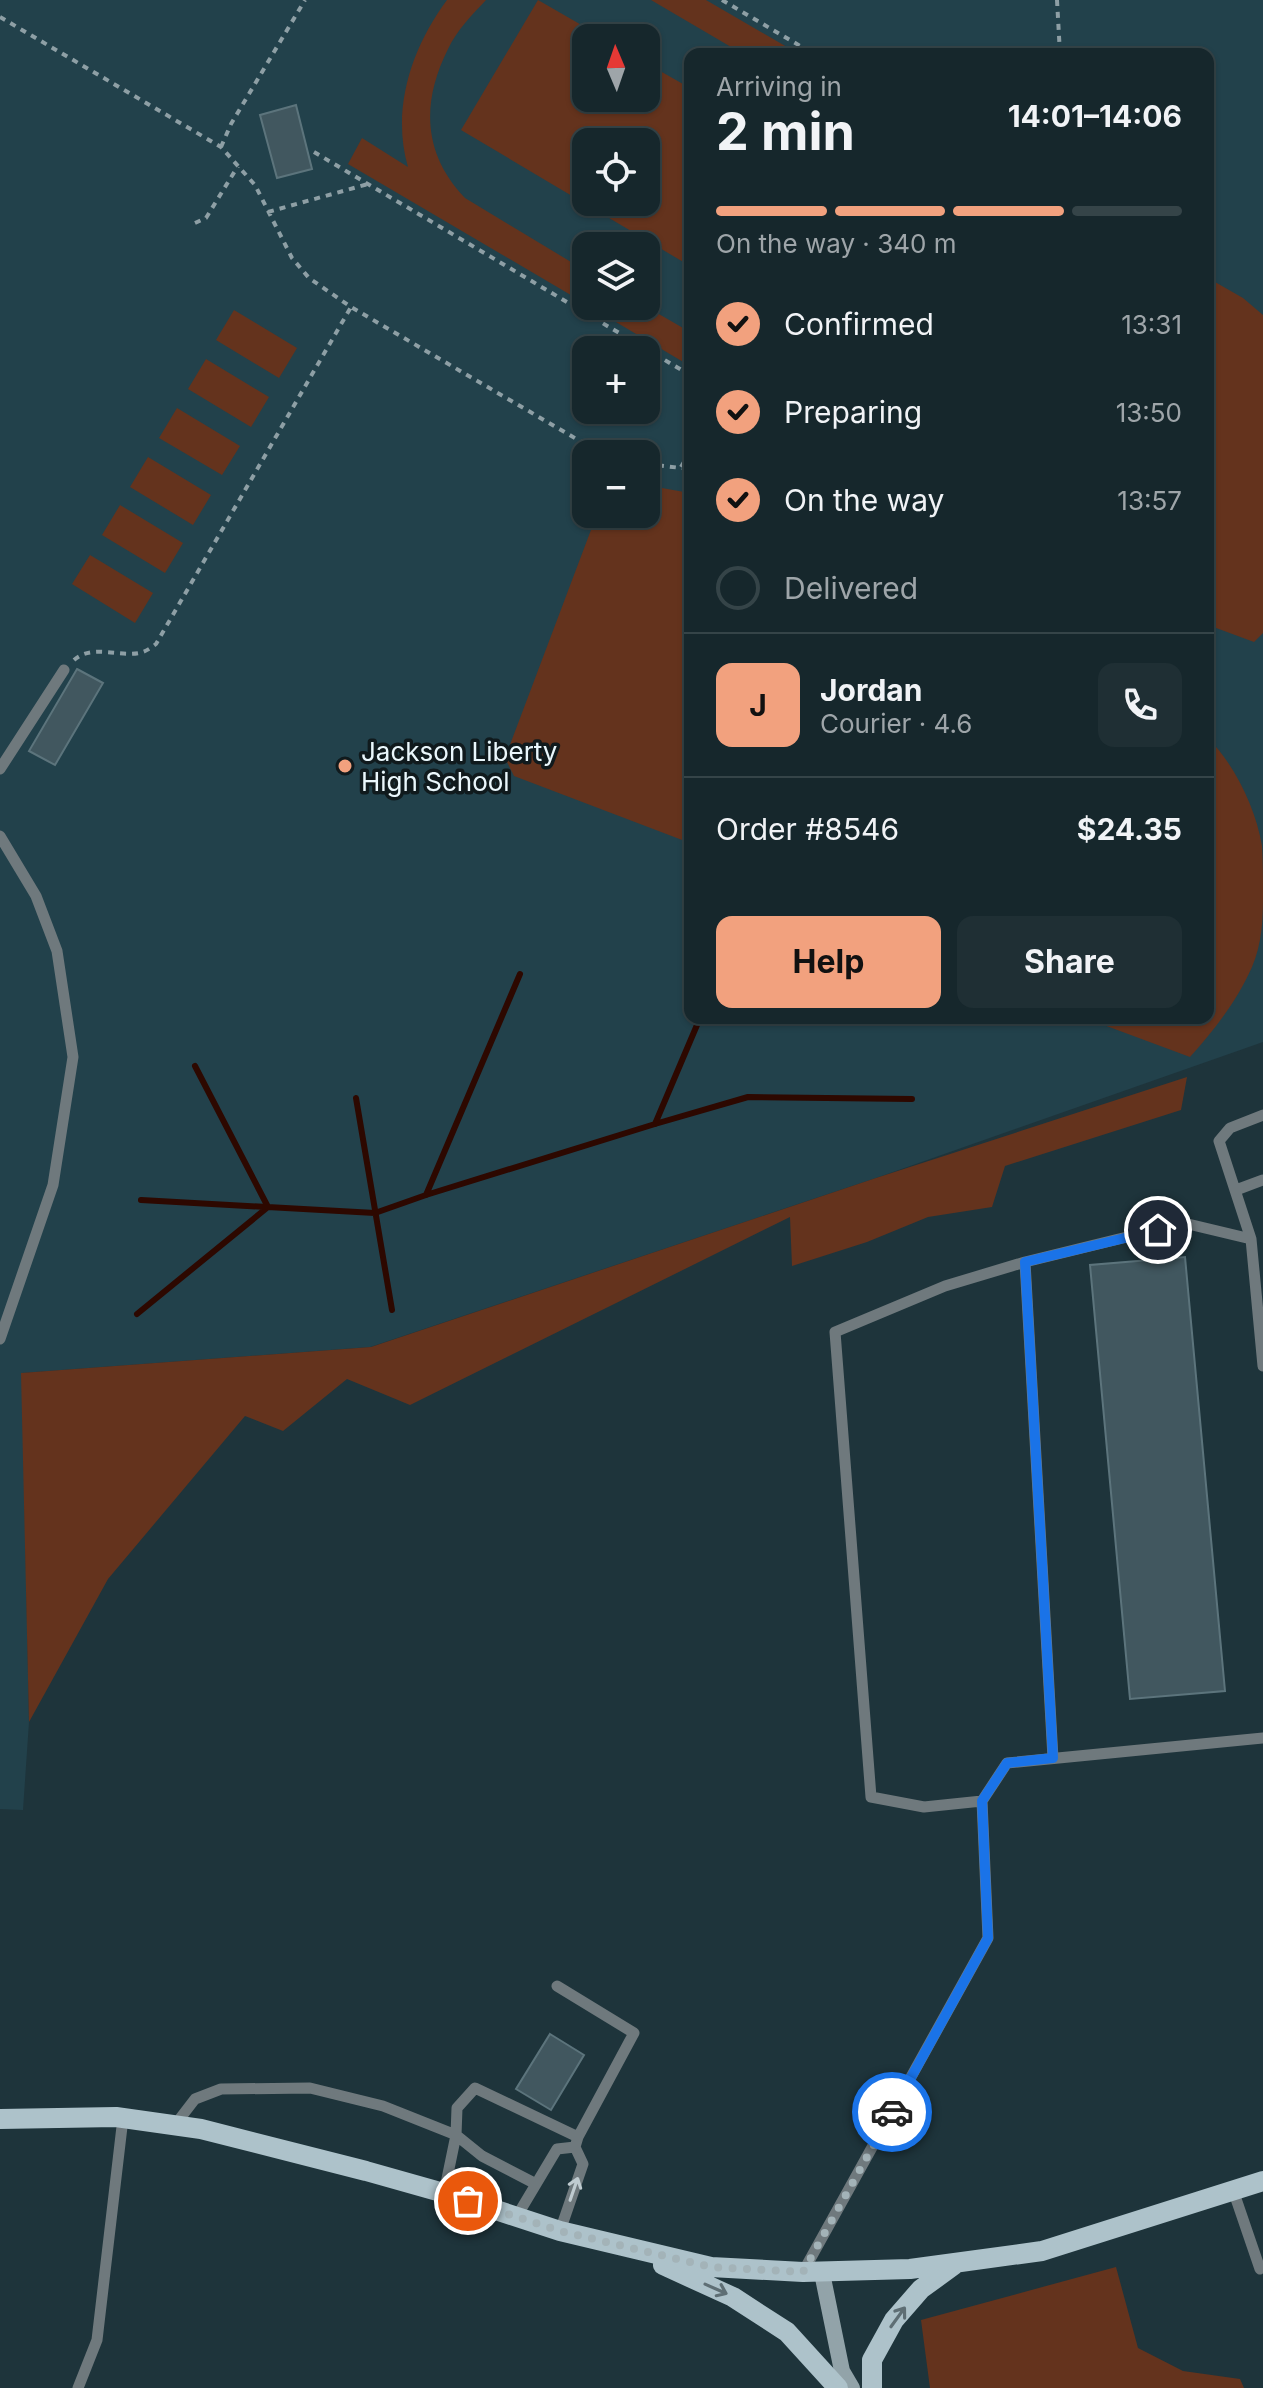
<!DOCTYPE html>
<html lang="en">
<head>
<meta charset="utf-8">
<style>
  :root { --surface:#16272c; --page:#1f2f34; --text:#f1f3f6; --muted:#9ea5a9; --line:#354448; --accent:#f2a17e }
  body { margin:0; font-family:Inter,sans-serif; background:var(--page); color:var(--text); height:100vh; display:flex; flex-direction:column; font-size:30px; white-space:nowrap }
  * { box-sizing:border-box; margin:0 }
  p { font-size:26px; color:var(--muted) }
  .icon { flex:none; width:44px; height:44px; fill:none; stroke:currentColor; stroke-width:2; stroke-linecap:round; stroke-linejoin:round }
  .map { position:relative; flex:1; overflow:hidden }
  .side { position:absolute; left:684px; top:48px; width:530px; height:976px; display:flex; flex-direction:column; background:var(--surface); border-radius:16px; box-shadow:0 2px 6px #0004,0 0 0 2px var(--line) }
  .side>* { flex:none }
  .needle { width:52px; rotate:358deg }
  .fabs { position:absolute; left:572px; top:24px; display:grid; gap:16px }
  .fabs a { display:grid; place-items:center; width:88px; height:88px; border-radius:16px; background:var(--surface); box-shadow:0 2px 6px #0004,0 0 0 2px var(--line); font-size:40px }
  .pin { position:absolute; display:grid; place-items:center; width:68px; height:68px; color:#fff; margin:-34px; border:4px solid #fff; border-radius:50%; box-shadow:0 2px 8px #0007 }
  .courier { position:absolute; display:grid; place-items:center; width:80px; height:80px; margin:-40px; border:6px solid #1a73e8; border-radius:50%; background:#fff; color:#222; box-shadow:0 2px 10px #0007 }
  .headline em { font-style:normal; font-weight:700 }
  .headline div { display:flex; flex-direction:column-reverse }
  .headline { display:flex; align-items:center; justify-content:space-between; height:136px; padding:0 32px }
  h1 { font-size:52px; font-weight:700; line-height:60px }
  .bar { display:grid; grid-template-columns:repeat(4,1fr); gap:12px 8px; align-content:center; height:96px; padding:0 32px }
  .bar i { height:10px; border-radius:6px; background:var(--line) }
  .bar .on { background:var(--accent) }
  .bar p { grid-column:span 4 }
  .line { display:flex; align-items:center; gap:20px; padding:0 32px; border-top:2px solid var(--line) }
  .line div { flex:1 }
  .round { display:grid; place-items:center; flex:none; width:84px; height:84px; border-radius:16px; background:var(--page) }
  ol { padding:0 32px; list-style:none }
  li { display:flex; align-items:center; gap:24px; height:88px }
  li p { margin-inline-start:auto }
  li .icon { padding:8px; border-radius:50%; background:var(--accent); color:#111; stroke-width:4 }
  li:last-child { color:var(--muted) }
  li i { width:44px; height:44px; border:4px solid var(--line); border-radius:50% }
  .primary-button { display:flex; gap:16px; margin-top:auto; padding:16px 32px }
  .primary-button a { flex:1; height:92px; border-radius:16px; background:var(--accent); color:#111; font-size:32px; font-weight:700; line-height:92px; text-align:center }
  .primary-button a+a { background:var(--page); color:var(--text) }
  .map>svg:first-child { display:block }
  .built { fill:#22414b; fill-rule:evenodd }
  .green { fill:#64331d; fill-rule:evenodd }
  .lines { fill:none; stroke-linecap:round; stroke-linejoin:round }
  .stream { stroke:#2d0800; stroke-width:6 }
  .building { fill:#41575f; stroke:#5c747c; stroke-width:2 }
  .path { stroke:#8e9fa5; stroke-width:4; stroke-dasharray:6 6; stroke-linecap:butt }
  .lane { stroke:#6f797d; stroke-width:11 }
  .secondary { stroke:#92a3a9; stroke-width:16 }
  .primary { stroke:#adc2ca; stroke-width:20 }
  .oneway { stroke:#bfcbd0 }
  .oneway2 { stroke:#5e6e74 }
  .done { stroke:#a3b3b8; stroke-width:8; stroke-dasharray:0 14.4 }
  .route { stroke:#1a73e8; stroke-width:10 }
  .poi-dot { fill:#f2a17e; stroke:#101a1d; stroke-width:3 }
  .labels { text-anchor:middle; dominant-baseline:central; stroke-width:7; stroke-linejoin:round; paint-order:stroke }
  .poi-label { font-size:26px; fill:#eaf7fc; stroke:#101a1d; text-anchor:start }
</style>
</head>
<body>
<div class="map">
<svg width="1263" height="2388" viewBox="0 0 1263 2388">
  <rect width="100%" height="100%" fill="#1e343b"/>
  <!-- built -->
  <path class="built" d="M0,0H1263V1042L876,1178L370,1347L22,1373L29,1722L23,1810L0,1809ZM586,38H646V98H586ZM690,54H1208V1018H690ZM586,142H646V202H586ZM586,246H646V306H586ZM586,350H646V410H586ZM586,454H646V514H586Z"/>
  <!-- green -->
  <path class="green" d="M447,0H486C472,15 457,30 448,49C421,103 423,154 465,198L586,271V304L348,164L362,138L408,167C391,109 412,47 447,0Z
    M538,0L604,38H586V98H646V63L690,88V266L461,130ZM646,142V202H586V142Z
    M651,0H706L799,54H743Z
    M1208,278L1243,298L1263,315V633L1254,642L1208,625Z
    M589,306H645L690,332V366Z
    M234,310L297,348L279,378L216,340Z
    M206,359L269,397L251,427L188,389Z
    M177,408L240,446L222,475L159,438Z
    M148,457L211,495L193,525L130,487Z
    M646,488H662L690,493V843L514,776L505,758L597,514H646Z
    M120,505L183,543L165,573L102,535Z
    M90,555L153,593L135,623L72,584Z
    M1208,738C1235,765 1256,809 1262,846C1263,862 1263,879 1263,895C1263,920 1262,943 1252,967C1237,1001 1215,1029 1190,1057L1085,1018H1208Z
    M1187,1077L1181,1110L1005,1166L992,1207L928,1217L867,1242L792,1266L790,1217L410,1405L347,1379L283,1431L245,1416L108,1579L29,1722L21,1373L371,1347L876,1178Z
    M1116,2267L1138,2348L1183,2371L1240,2379L1244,2388H930L921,2320Z"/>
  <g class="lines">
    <!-- stream -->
    <path class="stream" d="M356,1098L392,1310
      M655,1124L697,1025
      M426,1195L520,974
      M141,1200L375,1213L426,1195L655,1124L748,1097L912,1099
      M137,1314L268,1207L195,1066"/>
  </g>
  <!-- building -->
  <path class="building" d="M296,105L312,169L277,178L260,115Z
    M77,669L103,683L55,765L29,751Z
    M1185,1257L1225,1691L1130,1699L1090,1265Z
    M550,2034L584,2055L551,2110L516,2089Z"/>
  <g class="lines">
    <!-- path -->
    <path class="path" d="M722,0L807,50
      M1057,0L1060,54
      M0,17L221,147L255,185L292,258L309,278L351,307L602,454
      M221,147L231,124L305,0
      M314,152L690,375
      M268,212L368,184
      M195,223L206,218L238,166
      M646,464L690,469
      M681,467L690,452
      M74,660C92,644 118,657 139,653C145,652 151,648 156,644L351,307"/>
    <!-- lane -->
    <path class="lane" d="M0,769L64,670
      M0,836L36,896L57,951L73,1057L53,1185L0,1339
      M1236,1190L1263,1180
      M1251,1239L1219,1141L1230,1128L1263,1115
      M1053,1758L1025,1262L1184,1223L1251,1239L1263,1366
      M982,1801L924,1807L871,1797L835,1332L945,1286L1025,1262
      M557,1986L634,2033L578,2137L575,2147L583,2164L560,2231
      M175,2125L195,2099L221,2089L310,2088L383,2106L456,2135L482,2156L536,2184
      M1233,2190L1260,2269
      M444,2193L456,2135L457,2108L475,2088L578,2137
      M517,2216L557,2149L575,2147
      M803,2272L988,1938L982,1801L1007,1763L1263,1738
      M78,2388L97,2340L123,2118"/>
    <!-- secondary -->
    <path class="secondary" d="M822,2273L842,2371L852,2388"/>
    <!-- primary -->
    <path class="primary" d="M0,2119L116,2117L201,2129L366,2171L444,2193L560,2231L711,2267L803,2272L910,2269L1042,2251L1263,2181
      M663,2265L733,2297L787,2332L838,2388
      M872,2388V2360L894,2320L921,2289L954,2265"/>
  </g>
  <!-- one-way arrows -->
  <defs><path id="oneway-shaft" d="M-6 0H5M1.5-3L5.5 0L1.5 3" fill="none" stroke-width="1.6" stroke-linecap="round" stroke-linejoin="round" transform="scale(2)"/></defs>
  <use class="oneway" href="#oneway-shaft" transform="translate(574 2189) rotate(-71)"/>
  <g class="oneway2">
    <use href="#oneway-shaft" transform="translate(716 2289) rotate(24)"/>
    <use href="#oneway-shaft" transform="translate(898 2317) rotate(-54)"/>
  </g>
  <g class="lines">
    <!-- done -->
    <path class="done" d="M468,2201L560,2231L711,2267L803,2272L892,2112"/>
    <!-- route -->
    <path class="route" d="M892,2112L988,1938L982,1801L1007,1763L1053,1758L1025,1262L1158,1230"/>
  </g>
  <!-- markers -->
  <circle class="poi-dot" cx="345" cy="766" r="8"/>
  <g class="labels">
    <!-- poi labels -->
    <g class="poi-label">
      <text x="361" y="751">Jackson Liberty<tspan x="361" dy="30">High School</tspan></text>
    </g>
  </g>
</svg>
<div class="fabs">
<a><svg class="needle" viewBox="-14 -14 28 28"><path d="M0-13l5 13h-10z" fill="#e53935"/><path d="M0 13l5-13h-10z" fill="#9ea5a9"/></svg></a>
<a><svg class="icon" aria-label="locate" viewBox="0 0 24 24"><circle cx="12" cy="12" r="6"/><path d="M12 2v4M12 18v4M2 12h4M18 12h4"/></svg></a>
<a><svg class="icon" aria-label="layers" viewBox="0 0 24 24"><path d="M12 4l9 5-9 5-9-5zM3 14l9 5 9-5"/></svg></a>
<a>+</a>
<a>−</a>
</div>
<div class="pin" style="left:468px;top:2201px;background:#ea580c"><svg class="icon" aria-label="bag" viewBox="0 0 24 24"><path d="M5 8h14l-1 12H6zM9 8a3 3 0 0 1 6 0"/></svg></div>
<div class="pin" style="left:1158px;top:1230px;background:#1f2937"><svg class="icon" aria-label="home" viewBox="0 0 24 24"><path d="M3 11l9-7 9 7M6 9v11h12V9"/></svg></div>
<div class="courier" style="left:892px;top:2112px"><svg class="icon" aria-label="car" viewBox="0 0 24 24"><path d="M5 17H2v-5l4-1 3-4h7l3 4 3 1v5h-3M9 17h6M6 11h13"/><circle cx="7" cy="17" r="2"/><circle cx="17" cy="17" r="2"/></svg></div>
<section class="side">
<div class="headline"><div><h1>2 min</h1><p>Arriving in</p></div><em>14:01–14:06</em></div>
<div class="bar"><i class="on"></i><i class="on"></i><i class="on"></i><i></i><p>On the way · 340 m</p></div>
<ol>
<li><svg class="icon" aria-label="check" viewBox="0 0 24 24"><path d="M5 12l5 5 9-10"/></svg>Confirmed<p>13:31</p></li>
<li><svg class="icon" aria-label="check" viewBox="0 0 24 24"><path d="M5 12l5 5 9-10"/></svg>Preparing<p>13:50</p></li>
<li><svg class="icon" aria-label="check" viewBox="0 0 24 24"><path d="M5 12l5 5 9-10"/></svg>On the way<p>13:57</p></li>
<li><i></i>Delivered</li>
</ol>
<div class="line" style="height:144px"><b class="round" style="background:var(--accent);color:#111">J</b><div><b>Jordan</b><p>Courier · 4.6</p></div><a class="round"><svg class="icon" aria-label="phone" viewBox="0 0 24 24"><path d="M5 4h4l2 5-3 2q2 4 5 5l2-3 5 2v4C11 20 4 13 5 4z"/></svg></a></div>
<div class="line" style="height:104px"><div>Order #8546</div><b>$24.35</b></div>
<div class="primary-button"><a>Help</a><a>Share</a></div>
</section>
</div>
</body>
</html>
